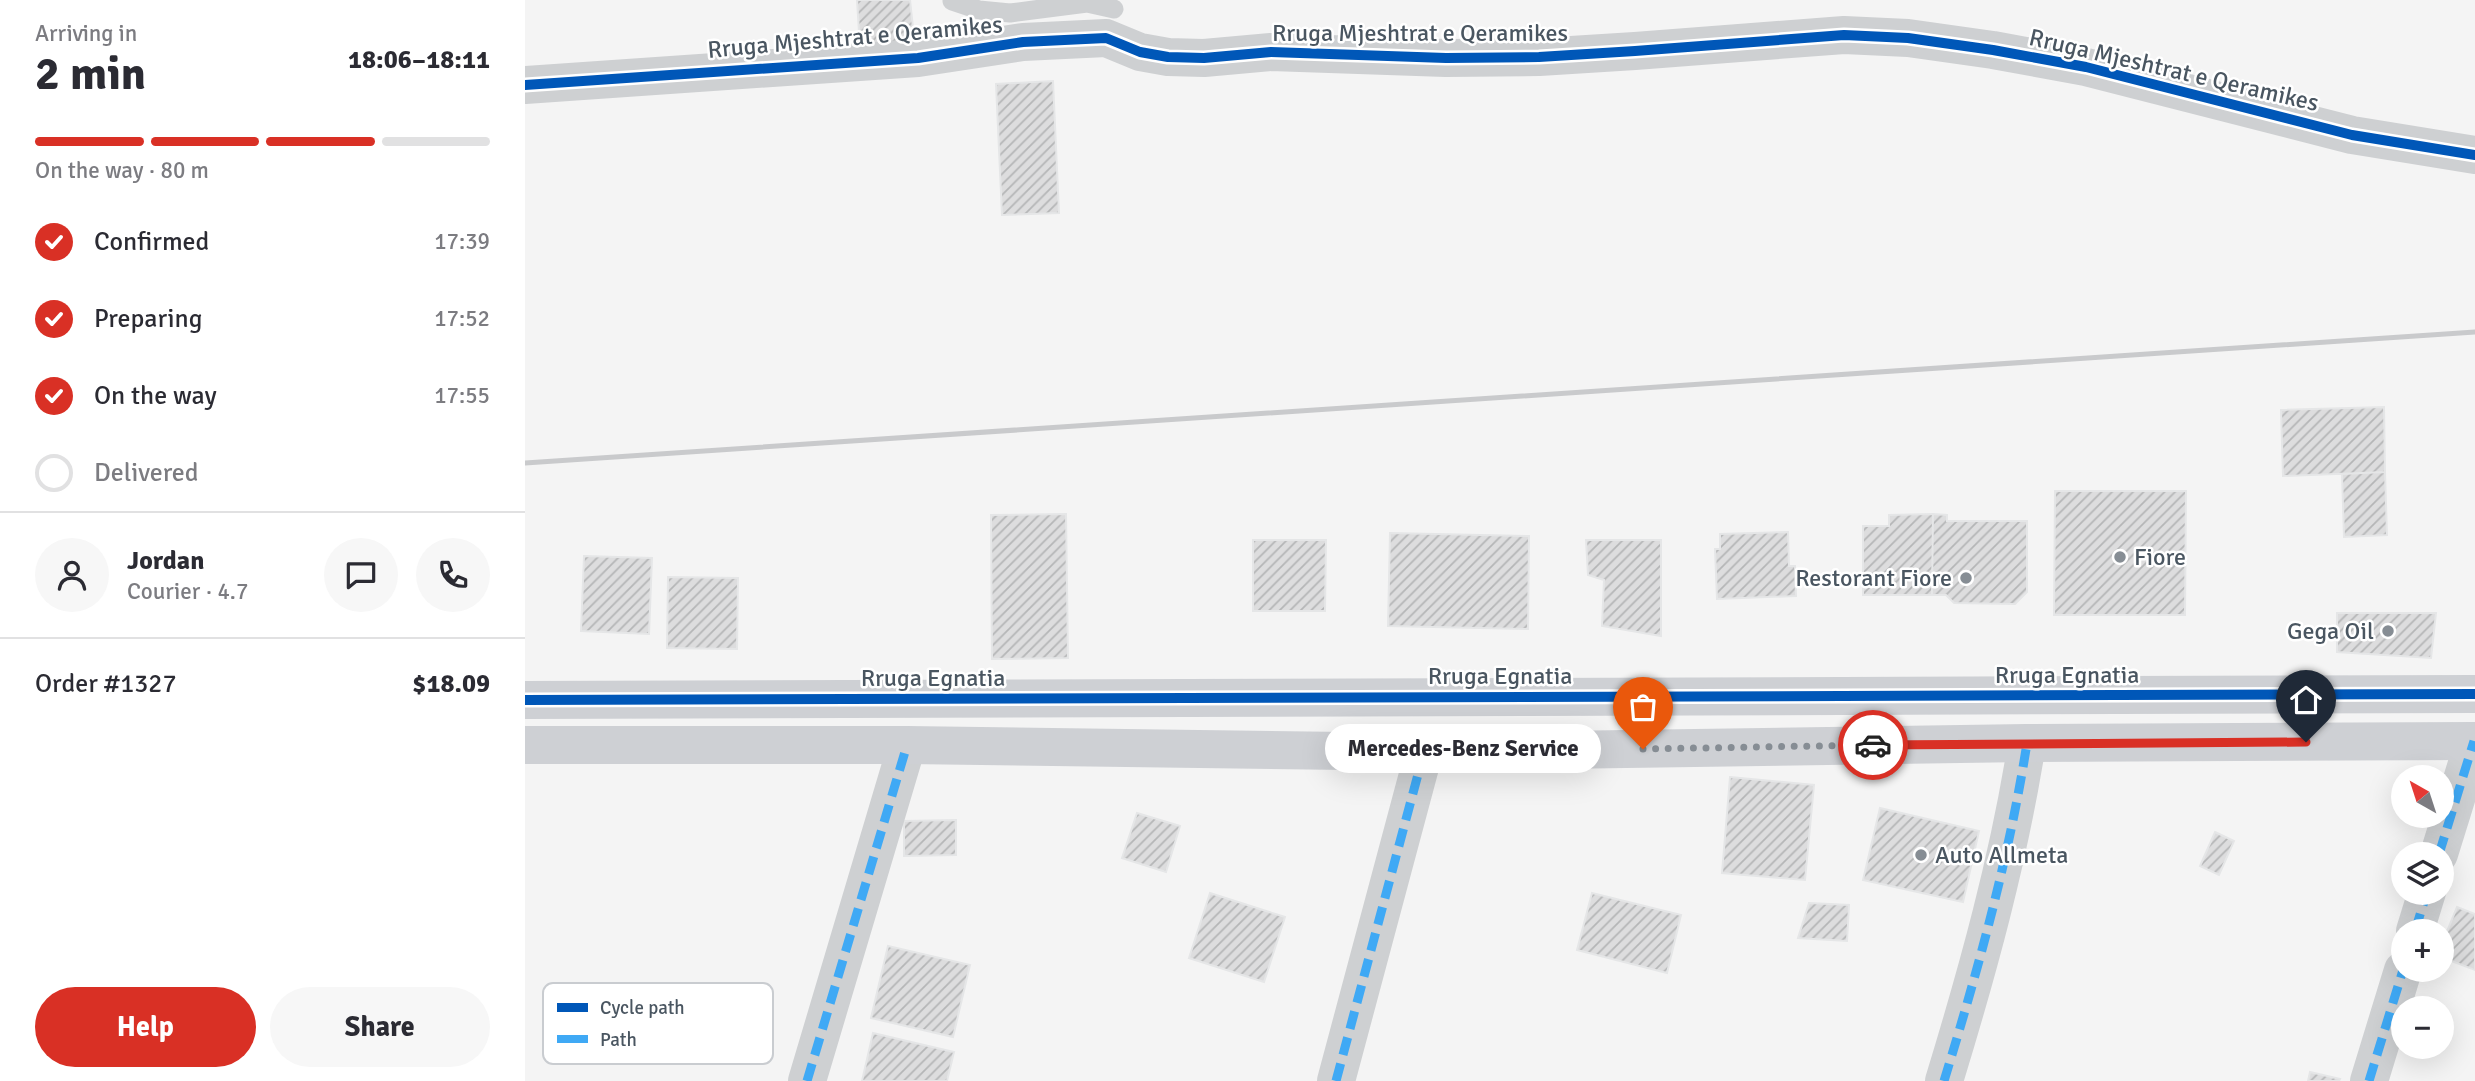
<!DOCTYPE html>
<html lang="en">
<head>
<meta charset="utf-8">
<style>
  :root { --surface:#fff; --page:#f7f7f7; --text:#2b2b33; --muted:#7c7c81; --line:#e1e1e2; --accent:#d93025 }
  body { margin:0; font-family:Signika,sans-serif; background:var(--page); color:var(--text); height:100vh; display:flex; flex-direction:column; font-size:26px; white-space:nowrap }
  * { box-sizing:border-box; margin:0 }
  p { font-size:23px; color:var(--muted) }
  .icon { flex:none; width:38px; height:38px; fill:none; stroke:currentColor; stroke-width:2; stroke-linecap:round; stroke-linejoin:round }
  .map { position:relative; flex:1; overflow:hidden }
  .sheet { display:flex; flex-direction:column; background:var(--surface); width:525px }
  .sheet>* { flex:none }
  .needle { width:46px; rotate:321deg }
  .tools { position:absolute; left:1866px; top:765px; display:grid; gap:14px }
  .tools a { display:grid; place-items:center; width:63px; height:63px; border-radius:50%; background:var(--surface); box-shadow:0 7px 28px #0002; font-size:35px }
  .pin { position:absolute; display:grid; place-items:center; width:60px; height:60px; color:#fff; margin:-72px -30px; border-radius:50% 50% 50% 0; rotate:-45deg; box-shadow:0 0 7px #0007 }
  .pin .icon { rotate:45deg }
  .courier { position:absolute; display:grid; place-items:center; width:70px; height:70px; margin:-35px; border:5px solid #d93025; border-radius:50%; background:#fff; color:#222; box-shadow:0 2px 9px #0007 }
  .bubble { position:absolute; height:49px; border-radius:24px; background:var(--surface); box-shadow:0 7px 28px #0002; font-size:23px; font-weight:700; line-height:49px; text-align:center }
  .headline em { font-style:normal; font-weight:700 }
  .headline div { display:flex; flex-direction:column-reverse }
  .headline { display:flex; align-items:center; justify-content:space-between; height:119px; padding:0 35px }
  h1 { font-size:46px; font-weight:700; line-height:52px }
  .bar { display:grid; grid-template-columns:repeat(4,1fr); gap:10px 7px; align-content:center; height:84px; padding:0 35px }
  .bar i { height:9px; border-radius:5px; background:var(--line) }
  .bar .active { background:var(--accent) }
  .bar p { grid-column:span 4 }
  .line { display:flex; align-items:center; gap:18px; padding:0 35px; border-top:2px solid var(--line) }
  .line div { flex:1 }
  .round { display:grid; place-items:center; flex:none; width:74px; height:74px; border-radius:37px; background:var(--page) }
  ol { padding:0 35px; list-style:none }
  li { display:flex; align-items:center; gap:21px; height:77px }
  li p { margin-inline-start:auto }
  li .icon { padding:7px; border-radius:50%; background:var(--accent); color:#fff; stroke-width:4 }
  li:last-child { color:var(--muted) }
  li i { width:38px; height:38px; border:4px solid var(--line); border-radius:50% }
  .primary-button { display:flex; gap:14px; margin-top:auto; padding:14px 35px }
  .primary-button a { flex:1; height:80px; border-radius:42px; background:var(--accent); color:#fff; font-size:28px; font-weight:700; line-height:80px; text-align:center }
  .primary-button a+a { background:var(--page); color:var(--text) }
  main { display:flex; flex:1; min-height:0 }
  .map>svg:first-child { display:block }
  .building { fill:url(#building-hatch); stroke:#e5e6e7; stroke-width:2 }
  .lines { fill:none; stroke-linecap:round; stroke-linejoin:round }
  .lane { stroke:#ced0d2; stroke-width:19 }
  .street { stroke:#ced0d2; stroke-width:38 }
  .secondary { stroke:#ced0d4; stroke-width:38 }
  .rail { stroke:#c9cacc; stroke-width:5 }
  .quiet { stroke:#3fa9f5; stroke-width:9; stroke-dasharray:18 9; stroke-linecap:butt }
  .cycleway-casing { stroke:#fff; stroke-width:15 }
  .cycleway { stroke:#0057b8; stroke-width:10 }
  .done { stroke:#868d94; stroke-width:7; stroke-dasharray:0 12.6 }
  .route { stroke:#d93025; stroke-width:9 }
  .poi-dot { fill:#868d94; stroke:#fff; stroke-width:2.5 }
  .labels { text-anchor:middle; dominant-baseline:central; stroke-width:5; stroke-linejoin:round; paint-order:stroke }
  .street-label { font-size:24px; fill:#4a5661; stroke:#fff }
  .poi-label { font-size:24px; fill:#4a5661; stroke:#fff; text-anchor:start }
  .key { fill:#fff; stroke:#c9ccd0; stroke-width:2 }
  .key-label { font-size:19px; fill:#4a5661 }
</style>
</head>
<body>
<main>
<section class="sheet">
<div class="headline"><div><h1>2 min</h1><p>Arriving in</p></div><em>18:06–18:11</em></div>
<div class="bar"><i class="active"></i><i class="active"></i><i class="active"></i><i></i><p>On the way · 80 m</p></div>
<ol>
<li><svg class="icon" aria-label="check" viewBox="0 0 24 24"><path d="M5 12l5 5 9-10"/></svg>Confirmed<p>17:39</p></li>
<li><svg class="icon" aria-label="check" viewBox="0 0 24 24"><path d="M5 12l5 5 9-10"/></svg>Preparing<p>17:52</p></li>
<li><svg class="icon" aria-label="check" viewBox="0 0 24 24"><path d="M5 12l5 5 9-10"/></svg>On the way<p>17:55</p></li>
<li><i></i>Delivered</li>
</ol>
<div class="line" style="height:126px"><a class="round"><svg class="icon" aria-label="person" viewBox="0 0 24 24"><circle cx="12" cy="8" r="4"/><path d="M4 21q1-7 8-7t8 7"/></svg></a><div><b>Jordan</b><p>Courier · 4.7</p></div><a class="round"><svg class="icon" aria-label="chat" viewBox="0 0 24 24"><path d="M4 5h16v11H9l-5 4z"/></svg></a><a class="round"><svg class="icon" aria-label="phone" viewBox="0 0 24 24"><path d="M5 4h4l2 5-3 2q2 4 5 5l2-3 5 2v4C11 20 4 13 5 4z"/></svg></a></div>
<div class="line" style="height:91px"><div>Order #1327</div><b>$18.09</b></div>
<div class="primary-button"><a>Help</a><a>Share</a></div>
</section>
<div class="map">
<svg width="1950" height="1081" viewBox="0 0 1950 1081">
  <defs>
    <pattern id="building-hatch" width="6" height="6" patternUnits="userSpaceOnUse" patternTransform="scale(1.75)"><rect width="6" height="6" fill="#ddddde"/><path d="M-1 1l2-2M0 6l6-6M5 7l2-2" fill="none" stroke="#b5b6b7"/></pattern>
  </defs>
  <rect width="100%" height="100%" fill="#f4f4f4"/>
  <!-- building -->
  <path class="building" d="M332,0H385L390,46L335,48Z
    M528,81L534,213L477,215L471,84Z
    M1859,407L1860,472L1758,476L1756,410Z
    M1860,472L1862,535L1819,537L1817,474Z
    M1530,491H1661L1660,615H1529Z
    M541,514L543,658L467,659L466,515Z
    M1408,514L1407,595H1338V526H1364V515Z
    M1408,514L1422,515V521H1502V592L1490,604L1429,603L1421,595H1407Z
    M1263,532L1264,566H1270L1271,596L1192,599L1190,549H1195V534Z
    M865,533L1004,536L1003,629L863,626Z
    M728,540H801L800,611H728Z
    M1061,540H1136V636L1077,626L1079,580L1063,575Z
    M59,556L127,558L124,634L56,631Z
    M143,577L213,578L212,649L142,648Z
    M1812,613H1911L1906,658L1812,652Z
    M1205,777L1289,785L1280,880L1197,873Z
    M1355,808L1454,831L1438,902L1338,880Z
    M612,813L655,826L641,872L597,858Z
    M431,820V855L379,856V821Z
    M1690,832L1709,841L1694,875L1675,866Z
    M685,893L760,917L739,982L664,958Z
    M1067,893L1156,915L1142,973L1052,950Z
    M1284,903L1324,905L1322,941L1273,938Z
    M1932,907L1950,914V970L1916,957V946Z
    M363,946L445,965L428,1037L346,1018Z
    M348,1033L429,1052L422,1081H337Z
    M1785,1072L1815,1079L1814,1081H1783Z"/>
  <g class="lines">
    <!-- lane -->
    <path class="lane" d="M427,1L454,10L485,13L562,3L589,9"/>
    <!-- street -->
    <path class="street" d="M0,85L393,58L498,42L581,38L615,52L643,57L679,58L746,52L921,58L1014,57L1110,51L1319,35L1383,38L1468,50L1561,67L1827,135L1950,155
      M1914,854L1949,741
      M1890,931L1902,892
      M282,1081L382,745
      M811,1081L899,752
      M1419,1081C1453,970 1484,858 1502,743
      M1844,1081L1878,970"/>
    <!-- secondary -->
    <path class="secondary" d="M0,700L1950,694
      M0,745H382L899,752L1502,743L1950,741"/>
    <!-- rail -->
    <path class="rail" d="M0,463L1950,332"/>
    <!-- quiet -->
    <path class="quiet" d="M1914,854L1949,741
      M1890,931L1902,892
      M282,1081L382,745
      M811,1081L899,752
      M1419,1081C1453,970 1484,858 1502,743
      M1844,1081L1878,970"/>
    <defs>
      <path id="cycleway" d="M0,85L393,58L498,42L581,38L615,52L643,57L679,58L746,52L921,58L1014,57L1110,51L1319,35L1383,38L1468,50L1561,67L1827,135L1950,155
        M0,700L1950,694"/>
    </defs>
    <!-- cycleway casing -->
    <use href="#cycleway" class="cycleway-casing"/>
    <!-- cycleway -->
    <use href="#cycleway" class="cycleway"/>
  </g>
  <g class="lines">
    <!-- done -->
    <path class="done" d="M1118,749L1348,745"/>
    <!-- route -->
    <path class="route" d="M1348,745L1781,742"/>
  </g>
  <!-- markers -->
  <g class="poi-dot">
    <circle cx="1595" cy="557" r="7"/>
    <circle cx="1441" cy="578" r="7"/>
    <circle cx="1863" cy="631" r="7"/>
    <circle cx="1396" cy="855" r="7"/>
  </g>
  <g class="labels">
    <!-- street labels -->
    <g class="street-label">
      <text x="895" y="33">Rruga Mjeshtrat e Qeramikes</text>
      <text transform="translate(330 37) rotate(-5)">Rruga Mjeshtrat e Qeramikes</text>
      <text transform="translate(1649 70) rotate(13)">Rruga Mjeshtrat e Qeramikes</text>
      <text x="1542" y="675">Rruga Egnatia</text>
      <text x="975" y="676">Rruga Egnatia</text>
      <text x="408" y="678">Rruga Egnatia</text>
    </g>
    <!-- poi labels -->
    <g class="poi-label">
      <text x="1609" y="557">Fiore</text>
      <text x="1427" y="578" text-anchor="end">Restorant Fiore</text>
      <text x="1849" y="631" text-anchor="end">Gega Oil</text>
      <text x="1410" y="855">Auto Allmeta</text>
    </g>
  </g>
  <!-- legend -->
  <rect x="18" y="983" width="230" height="81" rx="10" class="key"/>
  <rect x="32" y="1003" width="31" height="9" fill="#0057b8"/>
  <rect x="32" y="1035" width="31" height="8" fill="#3fa9f5"/>
  <g class="key-label">
    <text x="75" y="1014">Cycle path</text>
    <text x="75" y="1046">Path</text>
  </g>
</svg>
<div class="tools">
<a><svg class="needle" viewBox="-14 -14 28 28"><path d="M0-13l5 13h-10z" fill="#e53935"/><path d="M0 13l5-13h-10z" fill="#7c7c81"/></svg></a>
<a><svg class="icon" aria-label="layers" viewBox="0 0 24 24"><path d="M12 4l9 5-9 5-9-5zM3 14l9 5 9-5"/></svg></a>
<a>+</a>
<a>−</a>
</div>
<div class="pin" style="left:1118px;top:749px;background:#ea580c"><svg class="icon" aria-label="bag" viewBox="0 0 24 24"><path d="M5 8h14l-1 12H6zM9 8a3 3 0 0 1 6 0"/></svg></div>
<div class="pin" style="left:1781px;top:742px;background:#1f2937"><svg class="icon" aria-label="home" viewBox="0 0 24 24"><path d="M3 11l9-7 9 7M6 9v11h12V9"/></svg></div>
<div class="courier" style="left:1348px;top:745px"><svg class="icon" aria-label="car" viewBox="0 0 24 24"><path d="M5 17H2v-5l4-1 3-4h7l3 4 3 1v5h-3M9 17h6M6 11h13"/><circle cx="7" cy="17" r="2"/><circle cx="17" cy="17" r="2"/></svg></div>
<div class="bubble" style="left:800px;top:724px;width:276px">Mercedes-Benz Service</div>
</div>
</main>
</body>
</html>
